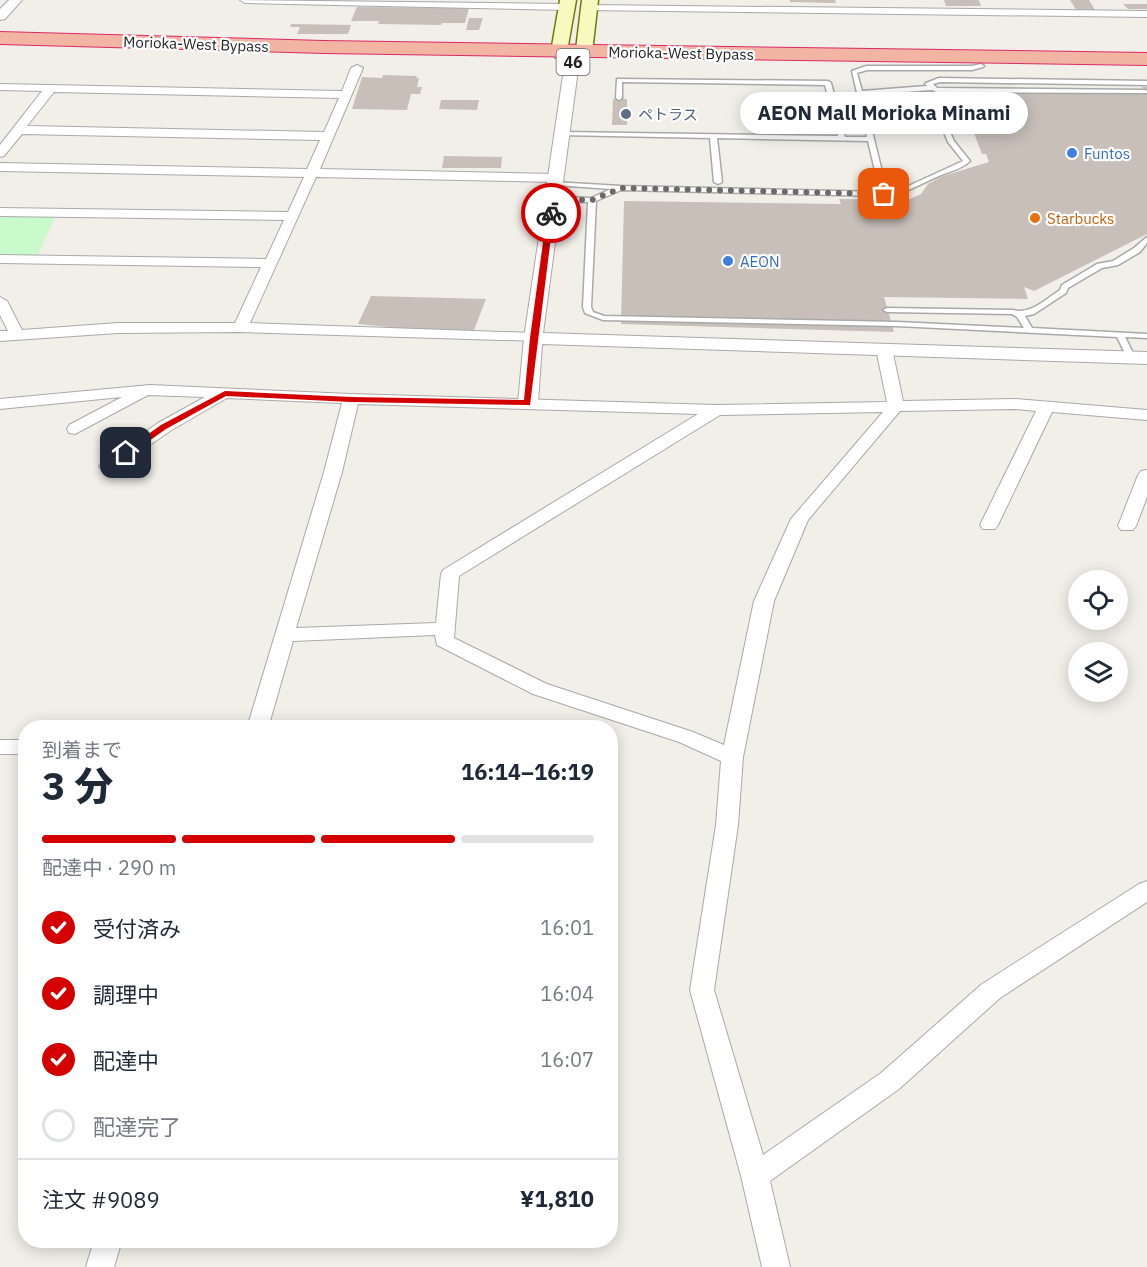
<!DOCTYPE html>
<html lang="ja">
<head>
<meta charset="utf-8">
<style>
  :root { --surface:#fff; --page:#f6f6f7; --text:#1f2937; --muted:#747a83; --line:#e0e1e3; --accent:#d40000 }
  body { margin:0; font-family:"IBM Plex Sans","Noto Sans JP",sans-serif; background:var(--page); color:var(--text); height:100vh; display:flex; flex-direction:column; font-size:22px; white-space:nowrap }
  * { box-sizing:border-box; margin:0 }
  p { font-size:20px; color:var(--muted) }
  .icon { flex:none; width:33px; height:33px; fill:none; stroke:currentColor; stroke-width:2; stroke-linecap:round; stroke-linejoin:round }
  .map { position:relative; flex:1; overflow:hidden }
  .panel { position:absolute; left:18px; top:720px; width:600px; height:528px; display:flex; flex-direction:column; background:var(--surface); border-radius:24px; box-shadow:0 3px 15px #0003 }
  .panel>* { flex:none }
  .controls { position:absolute; left:1068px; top:570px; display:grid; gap:12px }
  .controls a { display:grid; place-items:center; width:60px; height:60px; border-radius:50%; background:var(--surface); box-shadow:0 3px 15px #0003; font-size:30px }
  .pin { position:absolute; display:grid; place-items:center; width:51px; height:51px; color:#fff; margin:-26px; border-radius:12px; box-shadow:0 3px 9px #0006 }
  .courier { position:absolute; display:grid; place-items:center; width:60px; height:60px; margin:-30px; border:4px solid #d40000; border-radius:50%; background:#fff; color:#222; box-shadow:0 2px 8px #0007 }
  .bubble { position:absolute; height:42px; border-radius:21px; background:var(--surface); box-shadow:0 3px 15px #0003; font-size:20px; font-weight:800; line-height:42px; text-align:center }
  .head em { font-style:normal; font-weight:800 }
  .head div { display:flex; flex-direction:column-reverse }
  .head { display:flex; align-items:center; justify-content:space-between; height:102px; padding:0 24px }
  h1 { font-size:39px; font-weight:800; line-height:45px }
  .bar { display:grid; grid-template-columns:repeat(4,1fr); gap:9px 6px; align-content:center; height:72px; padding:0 24px }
  .bar i { height:8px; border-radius:4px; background:var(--line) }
  .bar .selected { background:var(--accent) }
  .bar p { grid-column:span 4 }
  .line { display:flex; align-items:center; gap:15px; padding:0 24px; border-top:2px solid var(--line) }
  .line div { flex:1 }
  ol { padding:0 24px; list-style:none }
  li { display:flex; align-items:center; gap:18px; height:66px }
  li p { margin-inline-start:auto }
  li .icon { padding:6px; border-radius:50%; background:var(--accent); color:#fff; stroke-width:4 }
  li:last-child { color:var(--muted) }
  li i { width:33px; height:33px; border:3px solid var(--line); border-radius:50% }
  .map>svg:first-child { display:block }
  .park { fill:#c8facc }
  .building { fill:#c7bfb8 }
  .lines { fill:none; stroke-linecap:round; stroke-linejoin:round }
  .service-casing { stroke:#a9a9a9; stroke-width:3 }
  .minor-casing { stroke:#a9a9a9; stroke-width:2 }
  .tertiary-casing { stroke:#a9a9a9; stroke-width:2 }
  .secondary-casing { stroke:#707d05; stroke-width:3 }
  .trunk-casing { stroke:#dc2a67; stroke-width:2 }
  .service { fill:#fff; fill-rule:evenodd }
  .minor { fill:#fff; fill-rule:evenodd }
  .tertiary { fill:#fff; fill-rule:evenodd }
  .secondary { fill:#f7fabf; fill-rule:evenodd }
  .trunk { fill:#f2b4a3; fill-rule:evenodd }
  .route { fill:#d40000 }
  .done { stroke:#6b6a68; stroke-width:6; stroke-dasharray:0 10.8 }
  .service-dot { fill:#5c6f8a; stroke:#fff; stroke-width:2 }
  .shop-dot { fill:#3f7fe0; stroke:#fff; stroke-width:2 }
  .food-dot { fill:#e8710a; stroke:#fff; stroke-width:2 }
  .labels { text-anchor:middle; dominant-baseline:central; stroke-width:4.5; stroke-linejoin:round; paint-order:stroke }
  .far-street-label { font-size:15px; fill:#222; stroke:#fff }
  .far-service-label { font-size:15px; fill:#4e5e75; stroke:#fff; text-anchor:start }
  .far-shop-label { font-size:15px; fill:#366cbe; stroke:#fff; text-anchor:start }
  .far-food-label { font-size:15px; fill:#c56008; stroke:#fff; text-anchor:start }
  .shield { fill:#fff; stroke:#646464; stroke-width:1.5 }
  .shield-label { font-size:16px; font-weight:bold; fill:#222 }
</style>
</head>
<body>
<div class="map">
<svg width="1147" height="1267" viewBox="0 0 1147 1267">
  <rect width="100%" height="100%" fill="#f2efe9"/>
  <!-- park -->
  <path class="park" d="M0,217H55L38,255H0Z"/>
  <!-- building -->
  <path class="building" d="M790,0H835L836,3L790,2Z
    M944,0H979L981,6H946Z
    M1070,0H1089L1095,10L1077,11Z
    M1123,4H1147V9H1128Z
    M357,7L469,8L465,23H442L441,25L378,24L379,21H351Z
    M469,18H483L479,30H466Z
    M291,24L351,25L348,34H297L300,27H290Z
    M383,75L417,76L416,78H419L417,87H422L420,94H411L407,110L352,109L362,77L382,78Z
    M1142,87H1147V234L1034,291L1024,287L1028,299L884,297L894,332L621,324L624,201L841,204L839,199L908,200L921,194L928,184L943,176L989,162L986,154H982L959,94H974L973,92L1146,94Z
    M613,99H627V125H612Z
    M441,100H479L477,110L439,109Z
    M444,156L502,157L501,168H442Z
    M371,296L486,299L472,335L358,324Z"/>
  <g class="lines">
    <defs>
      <path id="service" d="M981,64L984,66L983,67L972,70H867L857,73L862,91L927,86L925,84L926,83L939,78L1147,81V85L940,82L933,84L937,88L1145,90L1147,91V93L936,92L932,90L863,95L864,98L936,100L954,141L970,161C962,169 950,171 939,176C919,184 907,194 884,196L621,190L596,201L591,307L593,312L604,316L897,322L1024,328L1017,317L1012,314L887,312L883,310L887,308L1013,310C1030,315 1046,299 1060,290L1062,285L1097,264L1113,261L1134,248L1147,237V243L1140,252L1118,265L1102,268L1068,288L1066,293L1034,314L1025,316L1032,328L1147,334V338L1125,337L1135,357L1134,359H1128L1117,337L897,326L603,320L585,313L583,307L588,202L553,201L549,199L553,197L591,198L611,189L555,185L553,184V182L621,186L880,192L868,141L717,138L722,182L718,184L714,182L710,138L560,135L559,134L562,132L838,136L825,85L622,82V98L619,100L616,98L617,79L828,81L831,83L845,137H867L852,71L866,66H972ZM865,102L932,103L948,142L963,161L904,188L887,192Z"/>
      <path id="minor" d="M240,0L567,4L572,7L567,10L245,3Z
        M589,5L1147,11V17L585,10V6Z
        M357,65L363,68L320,169L556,174L562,178L556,182L316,177L250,323L533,333L541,338L538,341L240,332L118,333L0,341V331H8L0,315V297L7,301L22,330L118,323H235L261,267L0,263V255L266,259L284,220L0,216V208L288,212L304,177L0,171V163L307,169L320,140L22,134L4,156L0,157V145L42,91L0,90V84L342,91L351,68ZM54,92L339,98L324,132L27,126Z
        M884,344L892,349L903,401L1015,399L1147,410V420L1052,412L998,525L995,529H983L980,525L1036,411L1015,409L900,411L808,520L774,601L743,757L738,825L714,990L763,1155L881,1073L982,984L1139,884L1147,881V902L1000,998L899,1089L770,1181L790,1267H762L741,1176L690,990L716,825L721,761L679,742L533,694L437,645L435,635L293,641L268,728H247L324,472L342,403L227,398L170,431L114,470H102L99,466L102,462L158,423L205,397L148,395L75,434L69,433L67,429L69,425L122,397L0,409V399L150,385L351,394L716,405L887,402L876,349ZM358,404L698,414L443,570L441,574L436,623L296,628L342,472ZM883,412L791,519L754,601L724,745L693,732L547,684L454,638L459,576L720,415Z
        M1147,470V497L1136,526L1133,530H1121L1118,526L1138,475L1141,471Z
        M0,740H26V754H0Z
        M94,1240H122L114,1267H86Z"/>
      <path id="tertiary" d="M9,0H22L5,19L0,20V9Z
        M572,58L579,62L543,333L1147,352V364L542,344L538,403L535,407H521L518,403L524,338L565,62Z"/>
      <path id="secondary" d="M560,0H576L567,51L572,54L576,50L582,0H598L592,52C579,69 565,69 551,52Z"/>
      <path id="trunk" d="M0,32L324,41L1147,53V65L324,53L0,44Z"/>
    </defs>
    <!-- service casing -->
    <use href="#service" class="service-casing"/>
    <!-- minor casing -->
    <use href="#minor" class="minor-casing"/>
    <!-- tertiary casing -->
    <use href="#tertiary" class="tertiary-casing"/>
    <!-- secondary casing -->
    <use href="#secondary" class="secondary-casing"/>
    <!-- trunk casing -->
    <use href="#trunk" class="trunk-casing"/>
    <!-- service -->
    <use href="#service" class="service"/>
    <!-- minor -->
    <use href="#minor" class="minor"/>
    <!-- tertiary -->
    <use href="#tertiary" class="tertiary"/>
    <!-- secondary -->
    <use href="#secondary" class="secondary"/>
    <!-- trunk -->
    <use href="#trunk" class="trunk"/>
  </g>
  <!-- route -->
  <path class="route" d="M551,211L554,213L530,405L351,402L226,396L166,429L129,455L122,453L161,425L225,391L351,397L524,400L530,338L547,213Z"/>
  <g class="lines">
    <!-- done -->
    <path class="done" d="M551,213L553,199L592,200L621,188L884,194"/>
  </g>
  <!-- markers -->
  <circle class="service-dot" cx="626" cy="114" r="6"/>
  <g class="shop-dot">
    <circle cx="1072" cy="153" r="6"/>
    <circle cx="728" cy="261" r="6"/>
  </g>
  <circle class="food-dot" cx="1035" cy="218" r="6"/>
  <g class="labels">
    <!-- far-street labels -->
    <g class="far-street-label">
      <text transform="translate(196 44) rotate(2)">Morioka-West Bypass</text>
      <text transform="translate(681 53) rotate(1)">Morioka-West Bypass</text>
    </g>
    <!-- far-service labels -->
    <g class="far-service-label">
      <text x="638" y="114">ペトラス</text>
    </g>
    <!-- far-shop labels -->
    <g class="far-shop-label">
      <text x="1084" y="153">Funtos</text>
      <text x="740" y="261">AEON</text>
    </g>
    <!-- far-food labels -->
    <g class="far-food-label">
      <text x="1047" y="218">Starbucks</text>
    </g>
    <!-- shield labels -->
    <rect class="shield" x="556.5" y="49" width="33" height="26" rx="4.5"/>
    <g class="shield-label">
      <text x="573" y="62">46</text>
    </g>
  </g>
</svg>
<div class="controls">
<a><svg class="icon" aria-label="locate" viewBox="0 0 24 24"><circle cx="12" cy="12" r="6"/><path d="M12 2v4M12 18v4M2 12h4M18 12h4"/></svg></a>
<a><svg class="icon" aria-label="layers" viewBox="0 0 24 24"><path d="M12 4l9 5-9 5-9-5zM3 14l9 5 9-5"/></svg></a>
</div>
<div class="pin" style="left:884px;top:194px;background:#ea580c"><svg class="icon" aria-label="bag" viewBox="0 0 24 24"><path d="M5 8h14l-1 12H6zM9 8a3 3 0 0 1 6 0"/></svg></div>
<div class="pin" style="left:126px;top:453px;background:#1f2937"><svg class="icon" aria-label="home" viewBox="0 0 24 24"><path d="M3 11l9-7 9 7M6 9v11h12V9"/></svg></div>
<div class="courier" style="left:551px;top:213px"><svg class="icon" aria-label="bike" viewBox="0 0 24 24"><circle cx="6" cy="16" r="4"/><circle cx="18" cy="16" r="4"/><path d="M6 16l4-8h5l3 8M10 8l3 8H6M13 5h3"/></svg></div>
<div class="bubble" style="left:740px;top:92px;width:288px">AEON Mall Morioka Minami</div>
<section class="panel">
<div class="head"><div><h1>3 分</h1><p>到着まで</p></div><em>16:14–16:19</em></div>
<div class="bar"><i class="selected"></i><i class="selected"></i><i class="selected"></i><i></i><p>配達中 · 290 m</p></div>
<ol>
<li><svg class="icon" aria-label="check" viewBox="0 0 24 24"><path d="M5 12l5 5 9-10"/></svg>受付済み<p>16:01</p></li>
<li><svg class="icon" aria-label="check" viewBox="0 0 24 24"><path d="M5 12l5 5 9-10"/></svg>調理中<p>16:04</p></li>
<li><svg class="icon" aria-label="check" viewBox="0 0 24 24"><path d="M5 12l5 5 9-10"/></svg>配達中<p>16:07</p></li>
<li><i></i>配達完了</li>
</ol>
<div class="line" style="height:78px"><div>注文 #9089</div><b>¥1,810</b></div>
</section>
</div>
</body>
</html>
